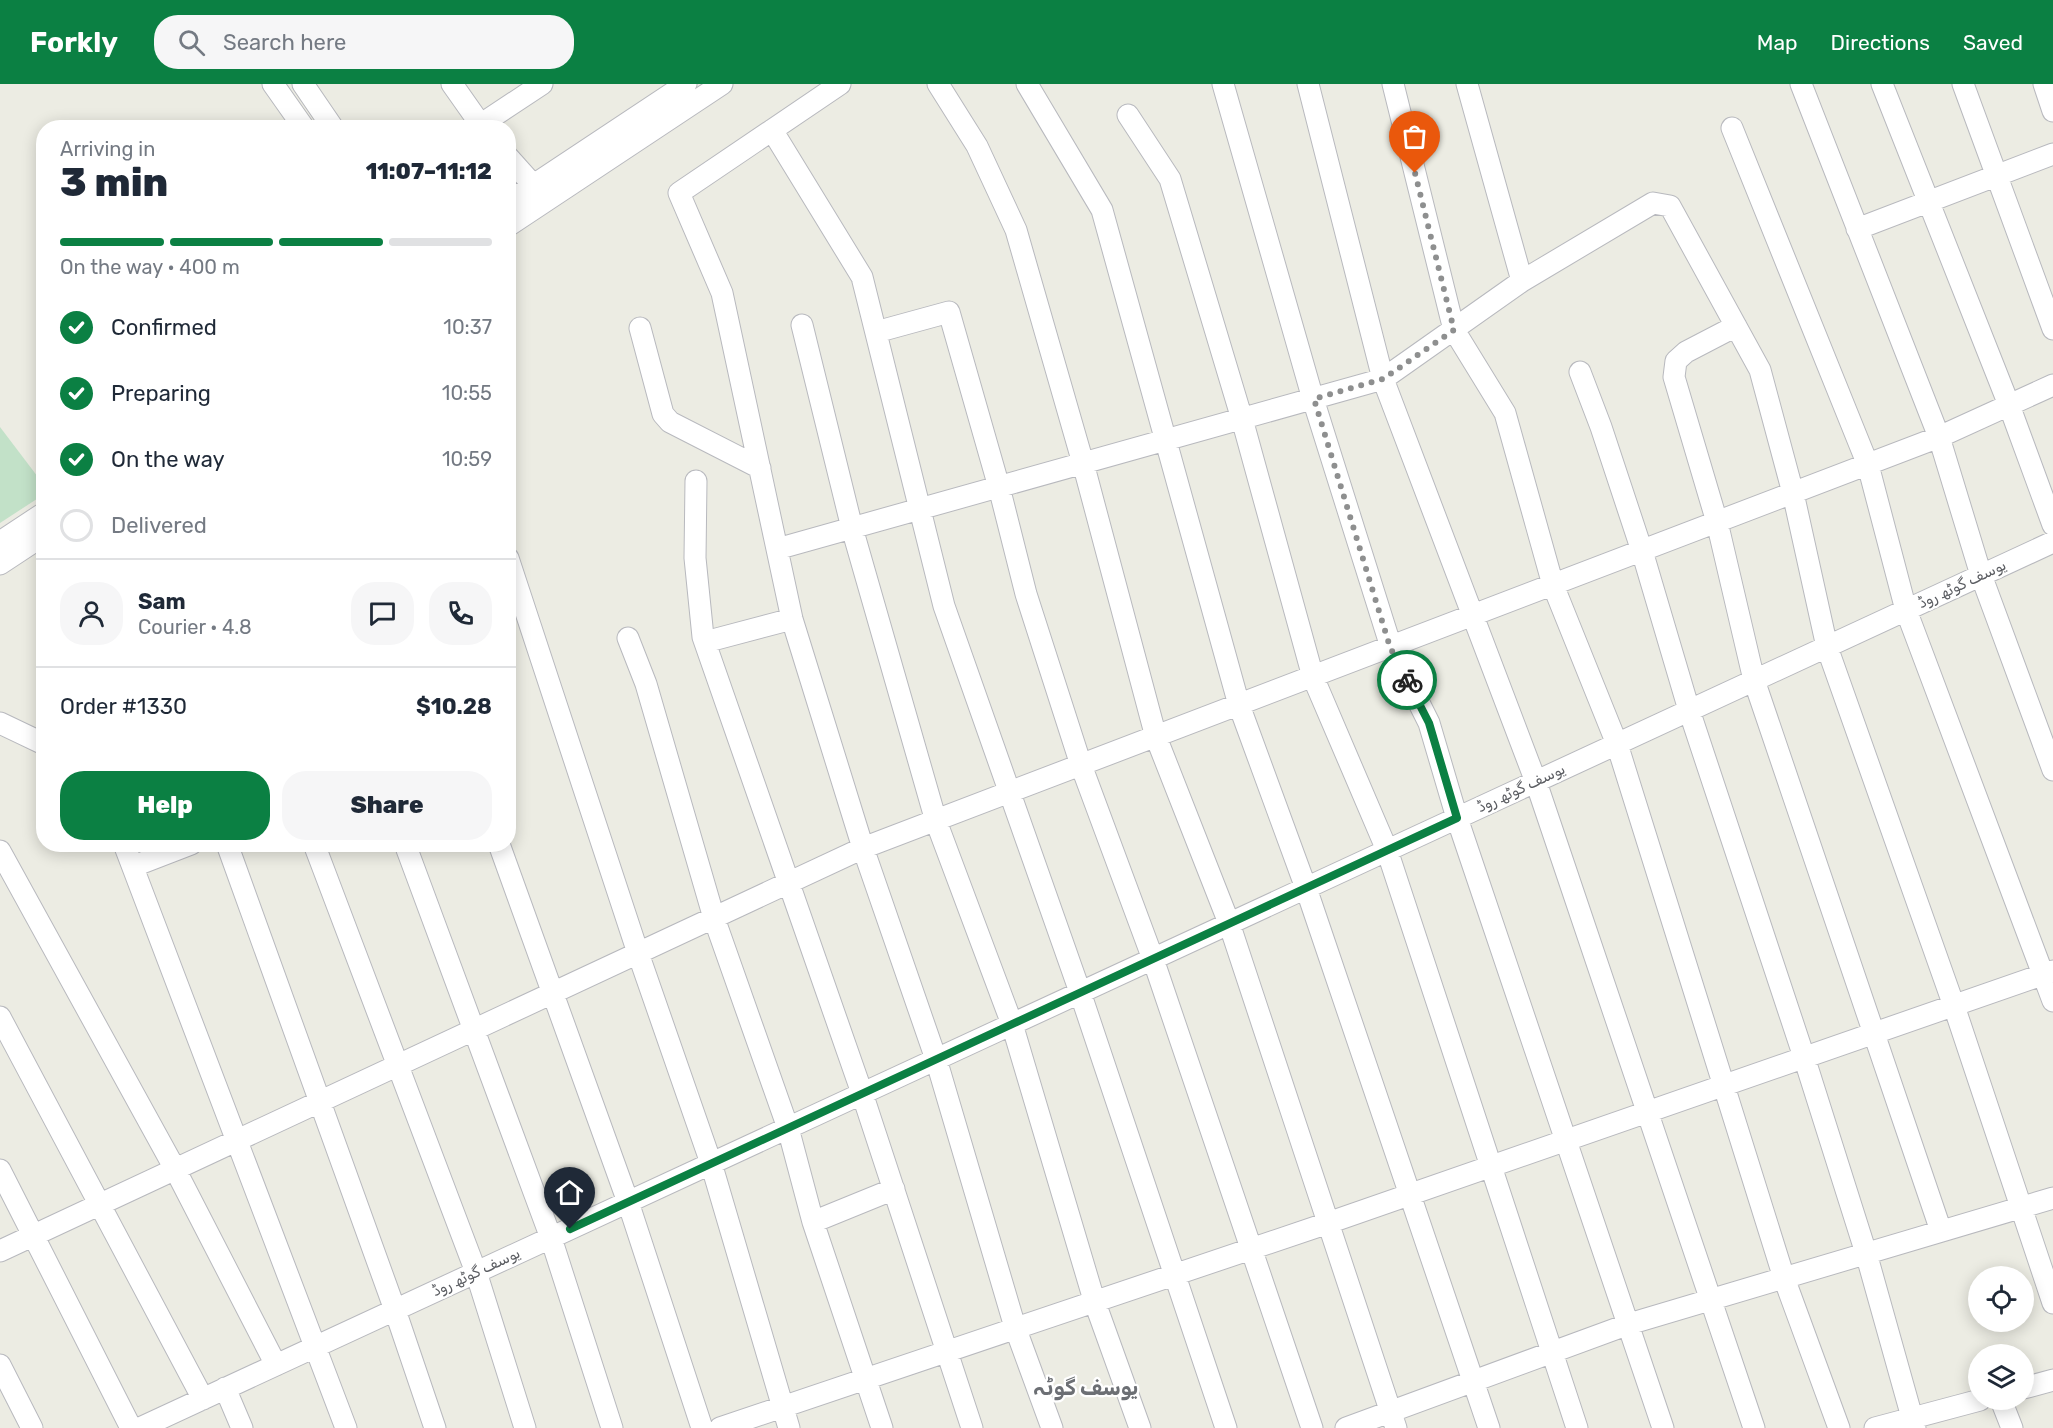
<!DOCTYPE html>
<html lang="en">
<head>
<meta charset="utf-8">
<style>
  :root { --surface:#fff; --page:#f6f6f7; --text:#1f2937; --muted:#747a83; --line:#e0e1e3; --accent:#0b8043 }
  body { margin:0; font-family:Rubik,"Noto Sans Arabic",sans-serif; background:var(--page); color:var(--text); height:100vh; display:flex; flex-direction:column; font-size:22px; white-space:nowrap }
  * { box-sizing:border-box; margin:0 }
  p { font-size:20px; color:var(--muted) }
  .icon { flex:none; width:33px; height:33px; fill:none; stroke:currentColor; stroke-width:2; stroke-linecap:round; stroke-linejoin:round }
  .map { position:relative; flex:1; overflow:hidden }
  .panel { position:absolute; left:36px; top:36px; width:480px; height:732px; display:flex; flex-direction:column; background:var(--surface); border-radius:24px; box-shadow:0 3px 15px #0003 }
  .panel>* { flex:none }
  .tools { position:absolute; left:1968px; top:1182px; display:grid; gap:12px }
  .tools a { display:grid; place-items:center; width:66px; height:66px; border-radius:50%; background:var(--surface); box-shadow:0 3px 15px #0003; font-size:30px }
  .pin { position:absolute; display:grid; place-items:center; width:51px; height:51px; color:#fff; margin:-62px -26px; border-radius:50% 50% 50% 0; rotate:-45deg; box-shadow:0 0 6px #0007 }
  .pin .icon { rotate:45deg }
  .courier { position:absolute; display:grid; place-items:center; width:60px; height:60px; margin:-30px; border:4px solid #0b8043; border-radius:50%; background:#fff; color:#222; box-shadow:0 2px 8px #0007 }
  .headline em { font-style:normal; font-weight:800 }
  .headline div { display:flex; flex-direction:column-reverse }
  .headline { display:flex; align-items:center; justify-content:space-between; height:102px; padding:0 24px }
  h1 { font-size:39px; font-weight:800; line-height:45px }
  .bar { display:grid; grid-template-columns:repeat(4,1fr); gap:9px 6px; align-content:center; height:72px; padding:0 24px }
  .bar i { height:8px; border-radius:4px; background:var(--line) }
  .bar .on { background:var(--accent) }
  .bar p { grid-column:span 4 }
  .line { display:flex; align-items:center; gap:15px; padding:0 24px; border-top:2px solid var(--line) }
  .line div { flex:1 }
  .round { display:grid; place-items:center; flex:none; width:63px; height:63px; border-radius:24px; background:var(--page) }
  ol { padding:0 24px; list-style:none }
  li { display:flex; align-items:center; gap:18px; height:66px }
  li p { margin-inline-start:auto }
  li .icon { padding:6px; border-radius:50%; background:var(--accent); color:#fff; stroke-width:4 }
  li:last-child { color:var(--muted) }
  li i { width:33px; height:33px; border:3px solid var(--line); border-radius:50% }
  .action { display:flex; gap:12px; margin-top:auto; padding:12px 24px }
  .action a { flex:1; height:69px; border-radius:24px; background:var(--accent); color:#fff; font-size:24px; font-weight:800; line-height:69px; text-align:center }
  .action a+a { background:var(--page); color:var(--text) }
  header { display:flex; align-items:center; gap:36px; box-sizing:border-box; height:84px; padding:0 30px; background:var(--accent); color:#fff }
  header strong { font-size:28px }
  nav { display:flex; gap:33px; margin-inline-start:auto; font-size:21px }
  .search { width:420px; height:54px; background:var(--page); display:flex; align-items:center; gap:15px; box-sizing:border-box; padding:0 21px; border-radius:24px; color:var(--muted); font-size:22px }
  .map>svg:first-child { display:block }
  .green { fill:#c2e1c8 }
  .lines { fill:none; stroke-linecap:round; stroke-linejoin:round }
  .minor-casing { stroke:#b8b9be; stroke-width:23 }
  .minor { stroke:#fff; stroke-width:21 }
  .done { stroke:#8e8f8f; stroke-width:6; stroke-dasharray:0 10.8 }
  .route { stroke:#0b8043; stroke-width:8 }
  .labels { text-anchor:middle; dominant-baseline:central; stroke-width:4.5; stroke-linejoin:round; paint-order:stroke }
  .street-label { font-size:15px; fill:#5b5d62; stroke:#fff }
  .district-label { font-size:21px; font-weight:bold; fill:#6c6f74; stroke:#fff }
</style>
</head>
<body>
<header>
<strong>Forkly</strong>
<div class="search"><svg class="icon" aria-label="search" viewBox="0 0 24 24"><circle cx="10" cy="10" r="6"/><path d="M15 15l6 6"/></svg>Search here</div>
<nav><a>Map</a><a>Directions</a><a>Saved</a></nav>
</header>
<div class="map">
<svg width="2053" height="1344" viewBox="0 0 2053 1344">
  <rect width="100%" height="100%" fill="#ecece3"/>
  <!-- green -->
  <path class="green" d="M0,343L44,401L43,411L0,439Z"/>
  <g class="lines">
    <defs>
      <path id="minor" d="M273,0L304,44
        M303,0L333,44
        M452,0L483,44
        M840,0L679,109L722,209L792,535L863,764L936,975L1015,1243L1052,1344
        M938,0L977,62L1016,146L1083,379L1156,653L1229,839L1396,1344
        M1027,0L1102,126L1239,621L1306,804L1489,1344
        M1223,0L1313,315L1391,563L1429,639L1457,734L1663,1344
        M1308,0L1383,295L1536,698L1754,1344
        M1393,0L1454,246L1505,329L1553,501L1617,660L1784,1194L1839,1344
        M1467,0L1522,197
        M1801,0L1939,353L1981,491L2053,686
        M1882,0L2009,321L2053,441
        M1963,0L2053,245
        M2044,0L2053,27
        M1128,31L1170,95L1242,335L1313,593L1387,766L1577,1344
        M480,41L542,0
        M1732,44L1868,381L1906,526L2053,917
        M772,46L862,193L944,522L1080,908L1226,1344
        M508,73L534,102
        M508,118L686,0
        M508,142L722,0
        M1857,145L2053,70
        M802,241L852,444L936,737L1012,940L1094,1216L1140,1344
        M1736,242L1686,268L1676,277L1674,293L1717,438L1754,596L1941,1147
        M640,244L663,330L670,338L760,384
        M876,248L949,228L999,403L1026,510L1081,681L1153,875L1312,1344
        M1580,288L1601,343L1642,467L1689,626L1804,973L1866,1169L1915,1344
        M696,397L695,474L703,553L862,1009L972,1344
        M0,458L44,429
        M777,465L1383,295L1522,197L1653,119L1670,122L1760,286L1793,409L1827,563L1954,922L2053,1219
        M508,474L638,869L711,1079L789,1344
        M0,480L44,451
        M628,554L646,600L714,834L788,1044L813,1138L882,1344
        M705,558L792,535
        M0,639L44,660
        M124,760L346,1344
        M227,760L395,1226L435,1344
        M314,760L476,1188L525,1344
        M405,760L551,1154L612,1344
        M499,760L628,1118L702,1344
        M0,767L175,1085L276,1281
        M134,782L191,760
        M0,933L203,1315
        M0,1086L131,1344
        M813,1138L894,1105
        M0,1167L863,764L1939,353L2053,301
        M0,1281L32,1344
        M225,1304L242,1344
        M2024,1304L2053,1296
        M2001,1316L2012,1344
        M140,1344L2053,458
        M720,1344L1328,1139L2053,887
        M1346,1344L1629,1240L2053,1114
        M1875,1344L1980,1316"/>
    </defs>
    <!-- minor casing -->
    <use href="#minor" class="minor-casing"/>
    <!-- minor -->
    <use href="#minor" class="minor"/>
  </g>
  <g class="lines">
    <!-- done -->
    <path class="done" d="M1407,596L1390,563L1314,315L1383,295L1454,246L1415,89"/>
    <!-- route -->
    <path class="route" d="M570,1145L1457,734L1429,639L1407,596"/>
  </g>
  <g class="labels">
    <!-- street labels -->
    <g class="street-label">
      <text transform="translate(1962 500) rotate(-25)">یوسف گوٹھ روڈ</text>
      <text transform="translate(1521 704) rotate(-25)">یوسف گوٹھ روڈ</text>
      <text transform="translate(476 1188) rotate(-25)">یوسف گوٹھ روڈ</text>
    </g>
    <!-- district labels -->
    <g class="district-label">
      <text x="1086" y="1303">یوسف گوٹہ</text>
    </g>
  </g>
</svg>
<div class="tools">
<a><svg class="icon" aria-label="locate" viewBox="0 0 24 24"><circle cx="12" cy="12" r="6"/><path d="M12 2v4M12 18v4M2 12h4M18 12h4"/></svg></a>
<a><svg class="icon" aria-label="layers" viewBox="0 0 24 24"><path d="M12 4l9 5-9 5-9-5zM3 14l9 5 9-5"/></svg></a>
</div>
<div class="pin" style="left:1415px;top:89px;background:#ea580c"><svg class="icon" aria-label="bag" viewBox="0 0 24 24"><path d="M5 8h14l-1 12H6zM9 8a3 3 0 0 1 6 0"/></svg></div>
<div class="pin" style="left:570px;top:1145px;background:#1f2937"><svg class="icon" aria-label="home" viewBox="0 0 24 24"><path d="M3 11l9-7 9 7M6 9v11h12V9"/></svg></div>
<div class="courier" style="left:1407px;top:596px"><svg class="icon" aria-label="bike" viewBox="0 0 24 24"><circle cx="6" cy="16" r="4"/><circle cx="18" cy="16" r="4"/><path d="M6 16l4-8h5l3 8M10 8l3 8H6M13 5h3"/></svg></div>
<section class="panel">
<div class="headline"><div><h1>3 min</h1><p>Arriving in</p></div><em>11:07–11:12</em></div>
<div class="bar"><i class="on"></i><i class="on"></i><i class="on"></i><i></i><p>On the way · 400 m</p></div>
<ol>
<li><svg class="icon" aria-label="check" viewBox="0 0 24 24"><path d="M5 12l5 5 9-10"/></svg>Confirmed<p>10:37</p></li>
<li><svg class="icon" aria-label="check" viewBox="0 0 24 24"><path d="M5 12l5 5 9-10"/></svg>Preparing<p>10:55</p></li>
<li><svg class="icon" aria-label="check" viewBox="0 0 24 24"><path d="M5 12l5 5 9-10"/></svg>On the way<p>10:59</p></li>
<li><i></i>Delivered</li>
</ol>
<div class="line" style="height:108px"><a class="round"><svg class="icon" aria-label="person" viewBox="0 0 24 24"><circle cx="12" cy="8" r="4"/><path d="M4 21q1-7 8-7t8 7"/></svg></a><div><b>Sam</b><p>Courier · 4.8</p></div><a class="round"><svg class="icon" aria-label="chat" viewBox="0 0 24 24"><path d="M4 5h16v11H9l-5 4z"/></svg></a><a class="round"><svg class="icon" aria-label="phone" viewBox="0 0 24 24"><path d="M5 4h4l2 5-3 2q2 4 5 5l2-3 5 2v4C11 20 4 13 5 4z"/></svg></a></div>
<div class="line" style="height:78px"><div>Order #1330</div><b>$10.28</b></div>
<div class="action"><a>Help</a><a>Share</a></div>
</section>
</div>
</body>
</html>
